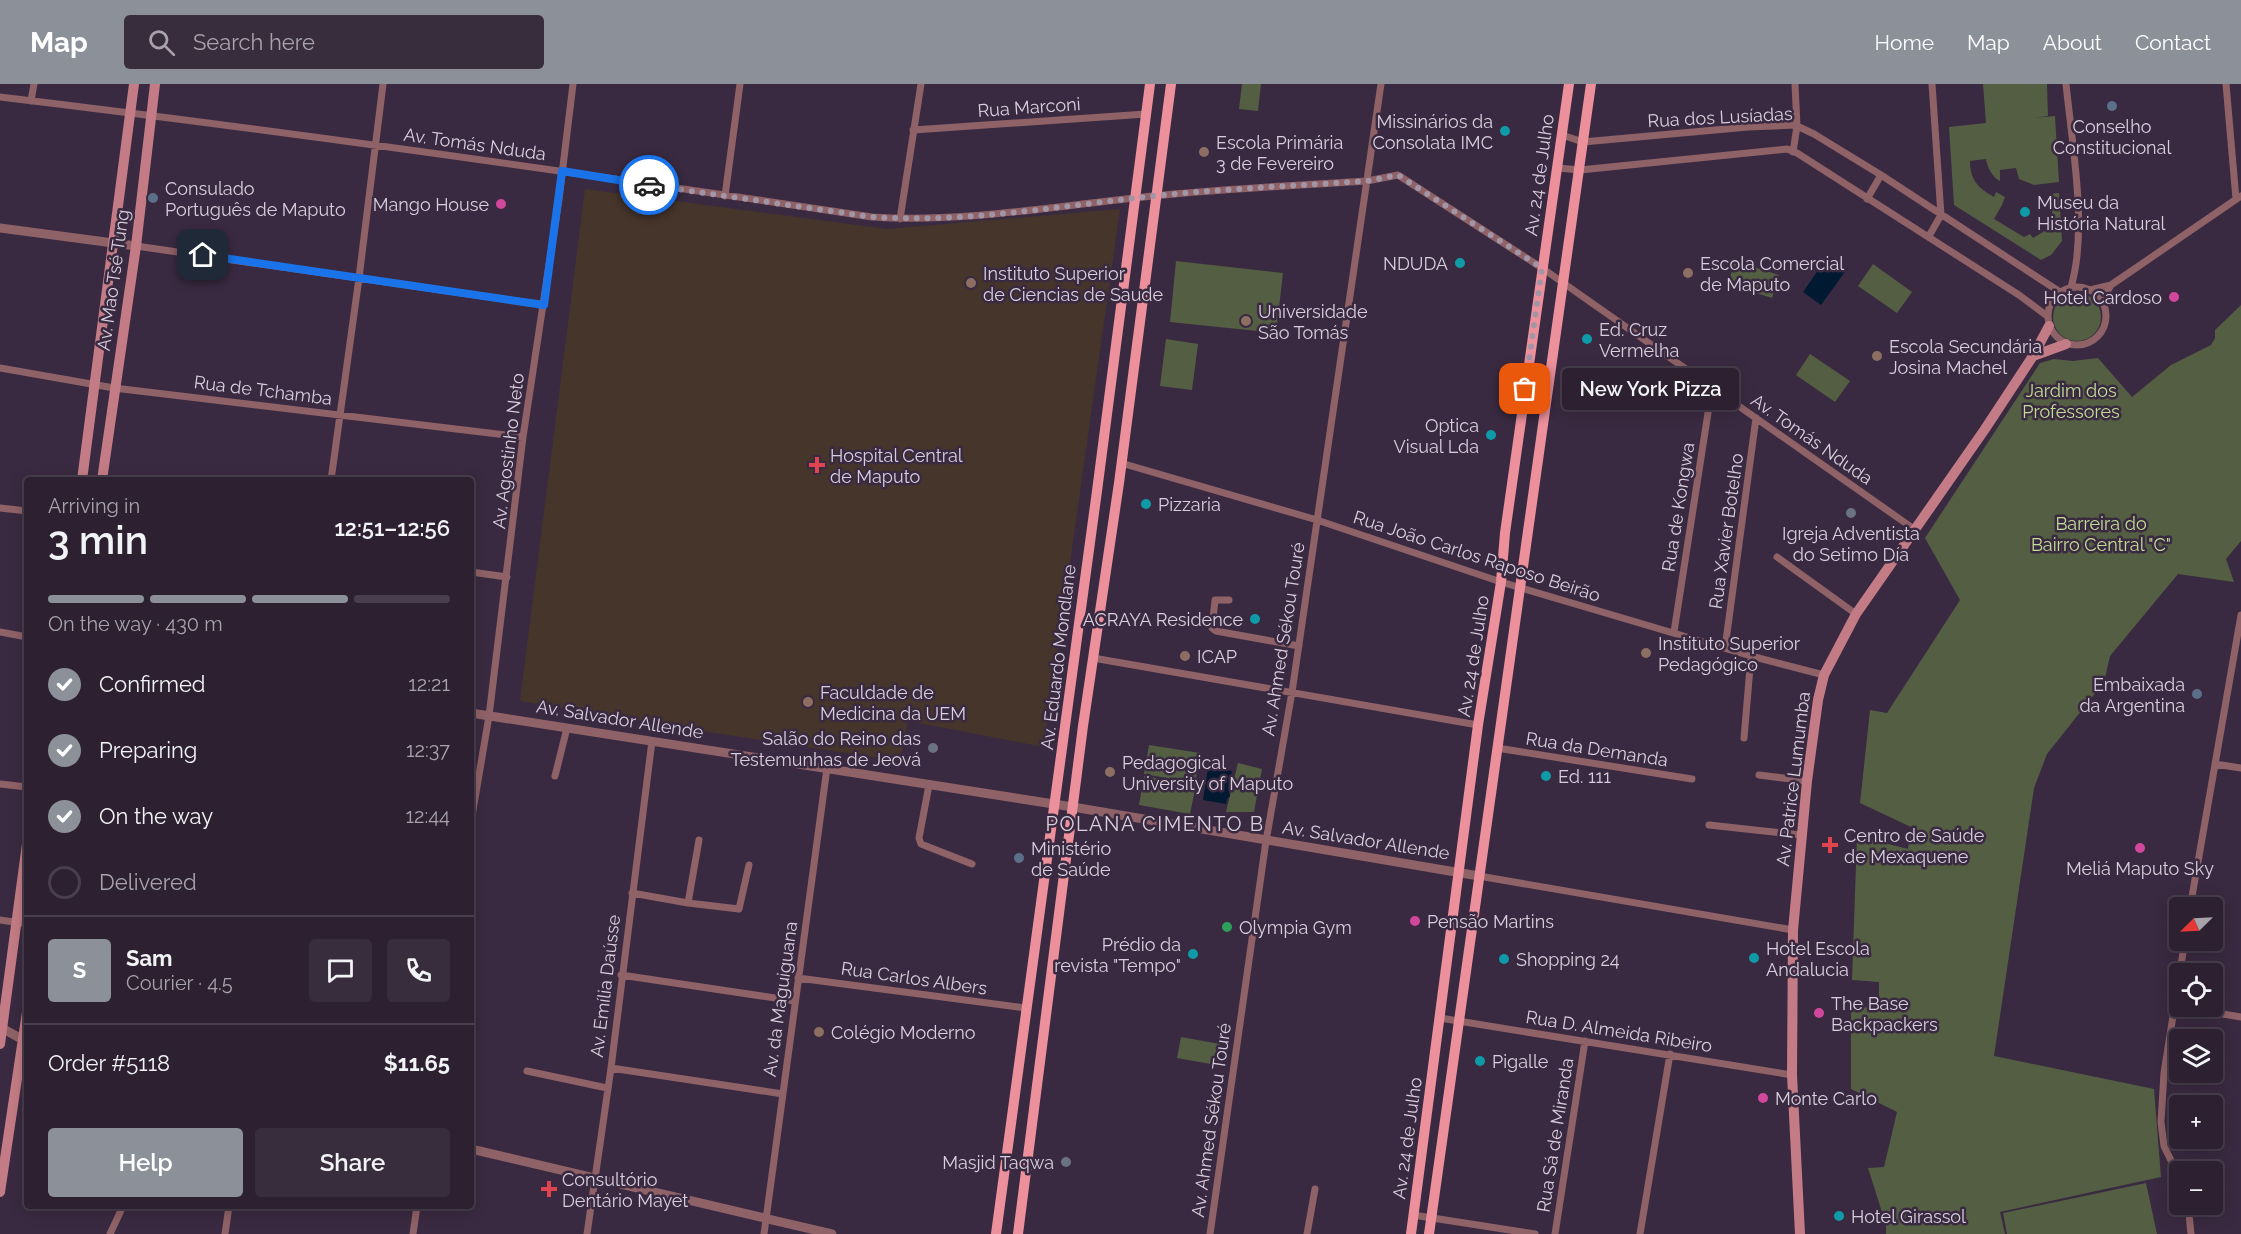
<!DOCTYPE html>
<html lang="en">
<head>
<meta charset="utf-8">
<style>
  :root { --surface:#2c2031; --page:#382d3d; --text:#f1f3f6; --muted:#a6a3ab; --line:#483e4d; --accent:#8c9099 }
  body { margin:0; font-family:Raleway,sans-serif; background:var(--page); color:var(--text); height:100vh; display:flex; flex-direction:column; font-size:22px; white-space:nowrap }
  * { box-sizing:border-box; margin:0 }
  p { font-size:20px; color:var(--muted) }
  .icon { flex:none; width:33px; height:33px; fill:none; stroke:currentColor; stroke-width:2; stroke-linecap:round; stroke-linejoin:round }
  .map { position:relative; flex:1; overflow:hidden }
  .panel { position:absolute; left:24px; top:393px; width:450px; height:732px; display:flex; flex-direction:column; background:var(--surface); border-radius:6px; box-shadow:0 3px 15px #0003,0 0 0 2px var(--line) }
  .panel>* { flex:none }
  .needle { width:39px; rotate:246deg }
  .tools { position:absolute; left:2169px; top:813px; display:grid; gap:12px }
  .tools a { display:grid; place-items:center; width:54px; height:54px; border-radius:6px; background:var(--surface); box-shadow:0 3px 15px #0003,0 0 0 2px var(--line); font-size:30px }
  .pin { position:absolute; display:grid; place-items:center; width:51px; height:51px; color:#fff; margin:-26px; border-radius:12px; box-shadow:0 3px 9px #0006 }
  .courier { position:absolute; display:grid; place-items:center; width:60px; height:60px; margin:-30px; border:4px solid #1a73e8; border-radius:50%; background:#fff; color:#222; box-shadow:0 2px 8px #0007 }
  .bubble { position:absolute; height:42px; border-radius:6px; background:var(--surface); box-shadow:0 3px 15px #0003,0 0 0 2px var(--line); font-size:20px; font-weight:600; line-height:42px; text-align:center }
  .headline em { font-style:normal; font-weight:600 }
  .headline div { display:flex; flex-direction:column-reverse }
  .headline { display:flex; align-items:center; justify-content:space-between; height:102px; padding:0 24px }
  h1 { font-size:39px; font-weight:600; line-height:45px }
  .bar { display:grid; grid-template-columns:repeat(4,1fr); gap:9px 6px; align-content:center; height:72px; padding:0 24px }
  .bar i { height:8px; border-radius:4px; background:var(--line) }
  .bar .on { background:var(--accent) }
  .bar p { grid-column:span 4 }
  .line { display:flex; align-items:center; gap:15px; padding:0 24px; border-top:2px solid var(--line) }
  .line div { flex:1 }
  .round { display:grid; place-items:center; flex:none; width:63px; height:63px; border-radius:6px; background:var(--page) }
  ol { padding:0 24px; list-style:none }
  li { display:flex; align-items:center; gap:18px; height:66px }
  li p { margin-inline-start:auto }
  li .icon { padding:6px; border-radius:50%; background:var(--accent); color:#fff; stroke-width:4 }
  li:last-child { color:var(--muted) }
  li i { width:33px; height:33px; border:3px solid var(--line); border-radius:50% }
  .action { display:flex; gap:12px; margin-top:auto; padding:12px 24px }
  .action a { flex:1; height:69px; border-radius:6px; background:var(--accent); color:#fff; font-size:24px; font-weight:600; line-height:69px; text-align:center }
  .action a+a { background:var(--page); color:var(--text) }
  header { display:flex; align-items:center; gap:36px; box-sizing:border-box; height:84px; padding:0 30px; background:var(--accent); color:#fff }
  header strong { font-size:28px }
  nav { display:flex; gap:33px; margin-inline-start:auto; font-size:21px }
  .search { width:420px; height:54px; background:var(--page); display:flex; align-items:center; gap:15px; box-sizing:border-box; padding:0 21px; border-radius:6px; color:var(--muted); font-size:22px }
  .map>svg:first-child { display:block }
  .medical { fill:#46352b }
  .green { fill:#535e42 }
  .water { fill:#021932 }
  .lines { fill:none; stroke-linecap:round; stroke-linejoin:round }
  .minor { stroke:#8f6267; stroke-width:7 }
  .tertiary { stroke:#8f6267; stroke-width:9 }
  .secondary { stroke:#c37c85; stroke-width:10 }
  .primary { stroke:#ec909c; stroke-width:10 }
  .done { stroke:#a195a6; stroke-width:6; stroke-dasharray:0 10.8 }
  .route { stroke:#1a73e8; stroke-width:8 }
  .service-dot { fill:#5c6f8a; stroke:#3a2a41; stroke-width:2 }
  .culture-dot { fill:#0f9aa8; stroke:#3a2a41; stroke-width:2 }
  .education-dot { fill:#8d6e63; stroke:#3a2a41; stroke-width:2 }
  .hotel-dot { fill:#d1479c; stroke:#3a2a41; stroke-width:2 }
  .health-dot { fill:#e0444e; stroke:#3a2a41; stroke-width:2 }
  .worship-dot { fill:#6b7280; stroke:#3a2a41; stroke-width:2 }
  .leisure-dot { fill:#2e9e5b; stroke:#3a2a41; stroke-width:2 }
  .labels { text-anchor:middle; dominant-baseline:central; stroke-width:5; stroke-linejoin:round; paint-order:stroke }
  .street-label { font-size:18px; fill:#d8cedd; stroke:#3a2a41 }
  .poi-label { font-size:18px; fill:#d8cedd; stroke:#3a2a41; text-anchor:start }
  .park-label { font-size:18px; fill:#c1dd93; stroke:#3a2a41 }
  .neighbourhood-label { font-size:20px; letter-spacing:1.5px; fill:#d8cedd; stroke:#3a2a41 }
</style>
</head>
<body>
<header>
<strong>Map</strong>
<div class="search"><svg class="icon" aria-label="search" viewBox="0 0 24 24"><circle cx="10" cy="10" r="6"/><path d="M15 15l6 6"/></svg>Search here</div>
<nav><a>Home</a><a>Map</a><a>About</a><a>Contact</a></nav>
</header>
<div class="map">
<svg width="2241" height="1150" viewBox="0 0 2241 1150">
  <rect width="100%" height="100%" fill="#3a2a41"/>
  <!-- medical -->
  <path class="medical" d="M585,105L887,145L1120,125L1044,663L908,637L900,677L721,650L520,617Z"/>
  <!-- green -->
  <path class="green" d="M1242,0H1261L1258,27L1239,25Z
    M1983,0H2047L2048,32L2033,34L2055,32L2059,98L2034,101L2019,95L2016,84L2000,86V97C1993,94 1987,83 1986,75L1970,77C1970,96 1978,104 1994,113L1996,108L2005,113L2002,121L1994,135L2024,153L2030,150L2033,154L2048,145L2046,141L2053,137L2050,110L2059,109L2062,157L2051,171L2041,176L1954,121L1949,43L1986,39Z
    M1176,177L1283,189L1276,249L1170,238Z
    M1735,177L1779,191L1772,214L1728,200Z
    M1873,180L1912,208L1897,229L1858,202Z
    M2053 233a24 24 0 1 1 48 0a24 24 0 1 1-48 0Z
    M2241,221V457L2226,475L2234,498L2178,490L2110,572L2104,598L2047,670L2034,704L1994,972L2154,1005L2161,1093L2000,1128L2005,1150H1886V1141L1868,1084L1884,1083L1897,1028L1851,1005V926L1879,921V898L1852,896L1857,752L1908,765L1911,743L1860,719L1870,626L1887,629L1960,516L1925,454L2040,279L2054,275L2073,277L2098,274L2132,313L2171,281L2211,261L2215,254V246Z
    M1166,255L1198,260L1192,306L1160,302Z
    M1810,270L1850,297L1835,318L1796,291Z
    M1149,661L1200,669L1195,699L1144,690Z
    M1238,679L1262,685L1254,728H1226Z
    M1144,692L1196,701L1190,730L1139,721Z
    M1181,953L1220,960L1216,981L1177,974Z
    M2146,1099L2157,1150H2007L2003,1129Z"/>
  <!-- water -->
  <path class="water" d="M1828,172L1847,185L1821,221L1803,208Z
    M1208,684L1232,687L1231,691L1234,698L1228,704L1230,712L1227,715L1226,720L1203,716Z"/>
  <g class="lines">
    <!-- minor -->
    <path class="minor" d="M2066,0C2072,60 2088,146 2071,203
      M2226,0L2236,115
      M0,13C291,48 582,89 872,133C959,139 1049,123 1135,114C1212,105 1290,102 1367,97L1398,91L1542,184L1914,445
      M31,17L34,0
      M913,46L1146,30
      M1562,51L1583,58L1748,43L1795,41L1814,50L1881,91L2060,208
      M1793,68L1797,42L1795,0
      M1558,84L1580,86L1787,65L1797,69L2019,211L2047,232
      M725,112L740,0
      M1867,115L1881,91
      M900,135L921,0
      M1929,152L1941,131L1932,0
      M136,162L544,221
      M2048 232a29 29 0 1 1 58 0a29 29 0 1 1-58 0Z
      M2090,206L2111,201
      M2102,217L2111,201L2241,112
      M0,284L114,304L523,353
      M1121,379L1317,436L1501,498L1751,572L1824,591
      M331,396L359,194L383,0
      M0,424L27,427
      M1777,473L1856,530
      M471,488L507,493
      M1229,516H1215L1212,544L1216,547L1299,562
      M0,548L27,553
      M1674,548L1712,303
      M1725,564L1756,334
      M1093,574L1478,641
      M1744,654L1751,572
      M1497,664L1692,695
      M2215,680L2241,684
      M1759,691L1807,697
      M555,692L567,644
      M0,700L27,703
      M929,701L919,754L921,760L972,780
      M471,738L489,632L523,353L559,115L573,0
      M1709,741L1801,751
      M1479,792L1793,846
      M632,809L688,819L699,756
      M688,819L739,825L749,781
      M2190,824L2241,531
      M0,836L27,840
      M621,891L795,917
      M798,894L1026,924
      M2175,922L2241,933
      M1440,934L1792,991
      M611,984L783,1010
      M527,987L607,1004
      M2180,1095L2164,1062L2161,1038L2164,989L2185,856
      M2188,1120L2191,1150
      M1413,1131L1535,1150
      M110,1150L123,1122
      M225,1150L229,1122
      M413,1150L417,1122
      M587,1150L611,984L652,657
      M764,1150L827,684
      M1210,1150L1266,757L1292,608L1381,0
      M1307,1150L1315,1105
      M1555,1150L1585,957
      M1640,1150L1670,970"/>
    <!-- tertiary -->
    <path class="tertiary" d="M0,144L136,162
      M471,629L1073,723L1479,792
      M0,943L27,958
      M471,1065L832,1150"/>
    <!-- secondary -->
    <path class="secondary" d="M2033,272L2066,260
      M82,396L134,0
      M102,396L136,162L155,0
      M0,960L27,760
      M0,1108L27,928
      M1800,1150L1792,991L1793,846L1807,697L1818,616L1824,591L1856,530L1985,345L2033,272L2049,242"/>
    <!-- primary -->
    <path class="primary" d="M996,1150L1097,407L1150,0
      M1018,1150L1083,642L1119,399L1171,0
      M1411,1150L1478,641L1501,498L1505,449L1569,0
      M1429,1150L1591,0"/>
  </g>
  <g class="lines">
    <!-- done -->
    <path class="done" d="M649,101L872,133C963,139 1054,123 1144,113C1218,105 1293,102 1367,97L1398,91L1542,184L1525,305"/>
    <!-- route -->
    <path class="route" d="M203,171L544,221L562,87L649,101"/>
  </g>
  <!-- markers -->
  <g class="service-dot">
    <circle cx="2112" cy="22" r="6"/>
    <circle cx="153" cy="114" r="6"/>
    <circle cx="2197" cy="610" r="6"/>
    <circle cx="1019" cy="774" r="6"/>
  </g>
  <g class="culture-dot">
    <circle cx="1505" cy="47" r="6"/>
    <circle cx="2025" cy="128" r="6"/>
    <circle cx="1460" cy="179" r="6"/>
    <circle cx="1587" cy="255" r="6"/>
    <circle cx="1491" cy="351" r="6"/>
    <circle cx="1146" cy="420" r="6"/>
    <circle cx="1255" cy="535" r="6"/>
    <circle cx="1546" cy="692" r="6"/>
    <circle cx="1193" cy="870" r="6"/>
    <circle cx="1754" cy="874" r="6"/>
    <circle cx="1504" cy="875" r="6"/>
    <circle cx="1480" cy="977" r="6"/>
    <circle cx="1839" cy="1132" r="6"/>
  </g>
  <g class="education-dot">
    <circle cx="1204" cy="68" r="6"/>
    <circle cx="1688" cy="189" r="6"/>
    <circle cx="971" cy="199" r="6"/>
    <circle cx="1246" cy="237" r="6"/>
    <circle cx="1877" cy="272" r="6"/>
    <circle cx="1646" cy="569" r="6"/>
    <circle cx="1185" cy="572" r="6"/>
    <circle cx="808" cy="618" r="6"/>
    <circle cx="1110" cy="688" r="6"/>
    <circle cx="819" cy="948" r="6"/>
  </g>
  <g class="hotel-dot">
    <circle cx="501" cy="120" r="6"/>
    <circle cx="2174" cy="213" r="6"/>
    <circle cx="2140" cy="764" r="6"/>
    <circle cx="1415" cy="837" r="6"/>
    <circle cx="1819" cy="929" r="6"/>
    <circle cx="1763" cy="1014" r="6"/>
  </g>
  <g class="health-dot">
    <path d="M814 372h6v6h6v6h-6v6h-6v-6h-6v-6h6z"/>
    <path d="M1827 752h6v6h6v6h-6v6h-6v-6h-6v-6h6z"/>
    <path d="M546 1096h6v6h6v6h-6v6h-6v-6h-6v-6h6z"/>
  </g>
  <g class="worship-dot">
    <circle cx="1851" cy="429" r="6"/>
    <circle cx="933" cy="664" r="6"/>
    <circle cx="1066" cy="1078" r="6"/>
  </g>
  <circle class="leisure-dot" cx="1227" cy="843" r="6"/>
  <g class="labels">
    <!-- street labels -->
    <g class="street-label">
      <text transform="translate(1029 23) rotate(-4)">Rua Marconi</text>
      <text transform="translate(1720 33) rotate(-3)">Rua dos Lusíadas</text>
      <text transform="translate(475 60) rotate(8)">Av. Tomás Nduda</text>
      <text transform="translate(1539 91) rotate(-82)">Av. 24 de Julho</text>
      <text transform="translate(113 196) rotate(-82)">Av. Mao Tsé Tung</text>
      <text transform="translate(263 306) rotate(7)">Rua de Tchamba</text>
      <text transform="translate(1812 355) rotate(35)">Av. Tomás Nduda</text>
      <text transform="translate(508 367) rotate(-83)">Av. Agostinho Neto</text>
      <text transform="translate(1678 423) rotate(-81)">Rua de Kongwa</text>
      <text transform="translate(1726 447) rotate(-82)">Rua Xavier Botelho</text>
      <text transform="translate(1477 472) rotate(18)">Rua João Carlos Raposo Beirão</text>
      <text transform="translate(1283 555) rotate(-81)">Av. Ahmed Sékou Touré</text>
      <text transform="translate(1473 572) rotate(-81)">Av. 24 de Julho</text>
      <text transform="translate(1058 573) rotate(-83)">Av. Eduardo Mondlane</text>
      <text transform="translate(620 635) rotate(9)">Av. Salvador Allende</text>
      <text transform="translate(1597 665) rotate(9)">Rua da Demanda</text>
      <text transform="translate(1793 695) rotate(-83)">Av. Patrice Lumumba</text>
      <text transform="translate(1366 756) rotate(9)">Av. Salvador Allende</text>
      <text transform="translate(914 894) rotate(8)">Rua Carlos Albers</text>
      <text transform="translate(605 902) rotate(-83)">Av. Emília Daússe</text>
      <text transform="translate(780 915) rotate(-82)">Av. da Maguiguana</text>
      <text transform="translate(1619 947) rotate(9)">Rua D. Almeida Ribeiro</text>
      <text transform="translate(1211 1036) rotate(-82)">Av. Ahmed Sékou Touré</text>
      <text transform="translate(1555 1051) rotate(-81)">Rua Sá de Miranda</text>
      <text transform="translate(1407 1054) rotate(-82)">Av. 24 de Julho</text>
    </g>
    <!-- poi labels -->
    <g class="poi-label">
      <text x="1493" y="37" text-anchor="end">Missinários da<tspan x="1493" dy="21">Consolata IMC</tspan></text>
      <text x="2112" y="42" text-anchor="middle">Conselho<tspan x="2112" dy="21">Constitucional</tspan></text>
      <text x="1216" y="58">Escola Primária<tspan x="1216" dy="21">3 de Fevereiro</tspan></text>
      <text x="165" y="104">Consulado<tspan x="165" dy="21">Português de Maputo</tspan></text>
      <text x="2037" y="118">Museu da<tspan x="2037" dy="21">História Natural</tspan></text>
      <text x="489" y="120" text-anchor="end">Mango House</text>
      <text x="1448" y="179" text-anchor="end">NDUDA</text>
      <text x="1700" y="179">Escola Comercial<tspan x="1700" dy="21">de Maputo</tspan></text>
      <text x="983" y="189">Instituto Superior<tspan x="983" dy="21">de Ciencias de Saude</tspan></text>
      <text x="2162" y="213" text-anchor="end">Hotel Cardoso</text>
      <text x="1258" y="227">Universidade<tspan x="1258" dy="21">São Tomás</tspan></text>
      <text x="1599" y="245">Ed. Cruz<tspan x="1599" dy="21">Vermelha</tspan></text>
      <text x="1889" y="262">Escola Secundária<tspan x="1889" dy="21">Josina Machel</tspan></text>
      <text x="1479" y="341" text-anchor="end">Optica<tspan x="1479" dy="21">Visual Lda</tspan></text>
      <text x="830" y="371">Hospital Central<tspan x="830" dy="21">de Maputo</tspan></text>
      <text x="1158" y="420">Pizzaria</text>
      <text x="1851" y="449" text-anchor="middle">Igreja Adventista<tspan x="1851" dy="21">do Setimo Día</tspan></text>
      <text x="1243" y="535" text-anchor="end">ACRAYA Residence</text>
      <text x="1658" y="559">Instituto Superior<tspan x="1658" dy="21">Pedagógico</tspan></text>
      <text x="1197" y="572">ICAP</text>
      <text x="2185" y="600" text-anchor="end">Embaixada<tspan x="2185" dy="21">da Argentina</tspan></text>
      <text x="820" y="608">Faculdade de<tspan x="820" dy="21">Medicina da UEM</tspan></text>
      <text x="921" y="654" text-anchor="end">Salão do Reino das<tspan x="921" dy="21">Testemunhas de Jeová</tspan></text>
      <text x="1122" y="678">Pedagogical<tspan x="1122" dy="21">University of Maputo</tspan></text>
      <text x="1558" y="692">Ed. 111</text>
      <text x="1844" y="751">Centro de Saúde<tspan x="1844" dy="21">de Mexaquene</tspan></text>
      <text x="1031" y="764">Ministério<tspan x="1031" dy="21">de Saúde</tspan></text>
      <text x="2140" y="784" text-anchor="middle">Meliá Maputo Sky</text>
      <text x="1427" y="837">Pensão Martins</text>
      <text x="1239" y="843">Olympia Gym</text>
      <text x="1181" y="860" text-anchor="end">Prédio da<tspan x="1181" dy="21">revista "Tempo"</tspan></text>
      <text x="1766" y="864">Hotel Escola<tspan x="1766" dy="21">Andalucia</tspan></text>
      <text x="1516" y="875">Shopping 24</text>
      <text x="1831" y="919">The Base<tspan x="1831" dy="21">Backpackers</tspan></text>
      <text x="831" y="948">Colégio Moderno</text>
      <text x="1492" y="977">Pigalle</text>
      <text x="1775" y="1014">Monte Carlo</text>
      <text x="1054" y="1078" text-anchor="end">Masjid Taqwa</text>
      <text x="562" y="1095">Consultório<tspan x="562" dy="21">Dentário Mayet</tspan></text>
      <text x="1851" y="1132">Hotel Girassol</text>
    </g>
    <!-- park labels -->
    <g class="park-label">
      <text x="2071" y="306">Jardim dos<tspan x="2071" dy="21">Professores</tspan></text>
      <text x="2101" y="439">Barreira do<tspan x="2101" dy="21">Bairro Central "C"</tspan></text>
    </g>
    <!-- neighbourhood labels -->
    <g class="neighbourhood-label">
      <text x="1155" y="740">POLANA CIMENTO B</text>
    </g>
  </g>
</svg>
<div class="tools">
<a><svg class="needle" viewBox="-14 -14 28 28"><path d="M0-13l5 13h-10z" fill="#e53935"/><path d="M0 13l5-13h-10z" fill="#a6a3ab"/></svg></a>
<a><svg class="icon" aria-label="locate" viewBox="0 0 24 24"><circle cx="12" cy="12" r="6"/><path d="M12 2v4M12 18v4M2 12h4M18 12h4"/></svg></a>
<a><svg class="icon" aria-label="layers" viewBox="0 0 24 24"><path d="M12 4l9 5-9 5-9-5zM3 14l9 5 9-5"/></svg></a>
<a>+</a>
<a>−</a>
</div>
<div class="pin" style="left:1525px;top:305px;background:#ea580c"><svg class="icon" aria-label="bag" viewBox="0 0 24 24"><path d="M5 8h14l-1 12H6zM9 8a3 3 0 0 1 6 0"/></svg></div>
<div class="pin" style="left:203px;top:171px;background:#1f2937"><svg class="icon" aria-label="home" viewBox="0 0 24 24"><path d="M3 11l9-7 9 7M6 9v11h12V9"/></svg></div>
<div class="courier" style="left:649px;top:101px"><svg class="icon" aria-label="car" viewBox="0 0 24 24"><path d="M5 17H2v-5l4-1 3-4h7l3 4 3 1v5h-3M9 17h6M6 11h13"/><circle cx="7" cy="17" r="2"/><circle cx="17" cy="17" r="2"/></svg></div>
<div class="bubble" style="left:1562px;top:284px;width:177px">New York Pizza</div>
<section class="panel">
<div class="headline"><div><h1>3 min</h1><p>Arriving in</p></div><em>12:51–12:56</em></div>
<div class="bar"><i class="on"></i><i class="on"></i><i class="on"></i><i></i><p>On the way · 430 m</p></div>
<ol>
<li><svg class="icon" aria-label="check" viewBox="0 0 24 24"><path d="M5 12l5 5 9-10"/></svg>Confirmed<p>12:21</p></li>
<li><svg class="icon" aria-label="check" viewBox="0 0 24 24"><path d="M5 12l5 5 9-10"/></svg>Preparing<p>12:37</p></li>
<li><svg class="icon" aria-label="check" viewBox="0 0 24 24"><path d="M5 12l5 5 9-10"/></svg>On the way<p>12:44</p></li>
<li><i></i>Delivered</li>
</ol>
<div class="line" style="height:108px"><b class="round" style="background:var(--accent);color:#fff">S</b><div><b>Sam</b><p>Courier · 4.5</p></div><a class="round"><svg class="icon" aria-label="chat" viewBox="0 0 24 24"><path d="M4 5h16v11H9l-5 4z"/></svg></a><a class="round"><svg class="icon" aria-label="phone" viewBox="0 0 24 24"><path d="M5 4h4l2 5-3 2q2 4 5 5l2-3 5 2v4C11 20 4 13 5 4z"/></svg></a></div>
<div class="line" style="height:78px"><div>Order #5118</div><b>$11.65</b></div>
<div class="action"><a>Help</a><a>Share</a></div>
</section>
</div>
</body>
</html>
